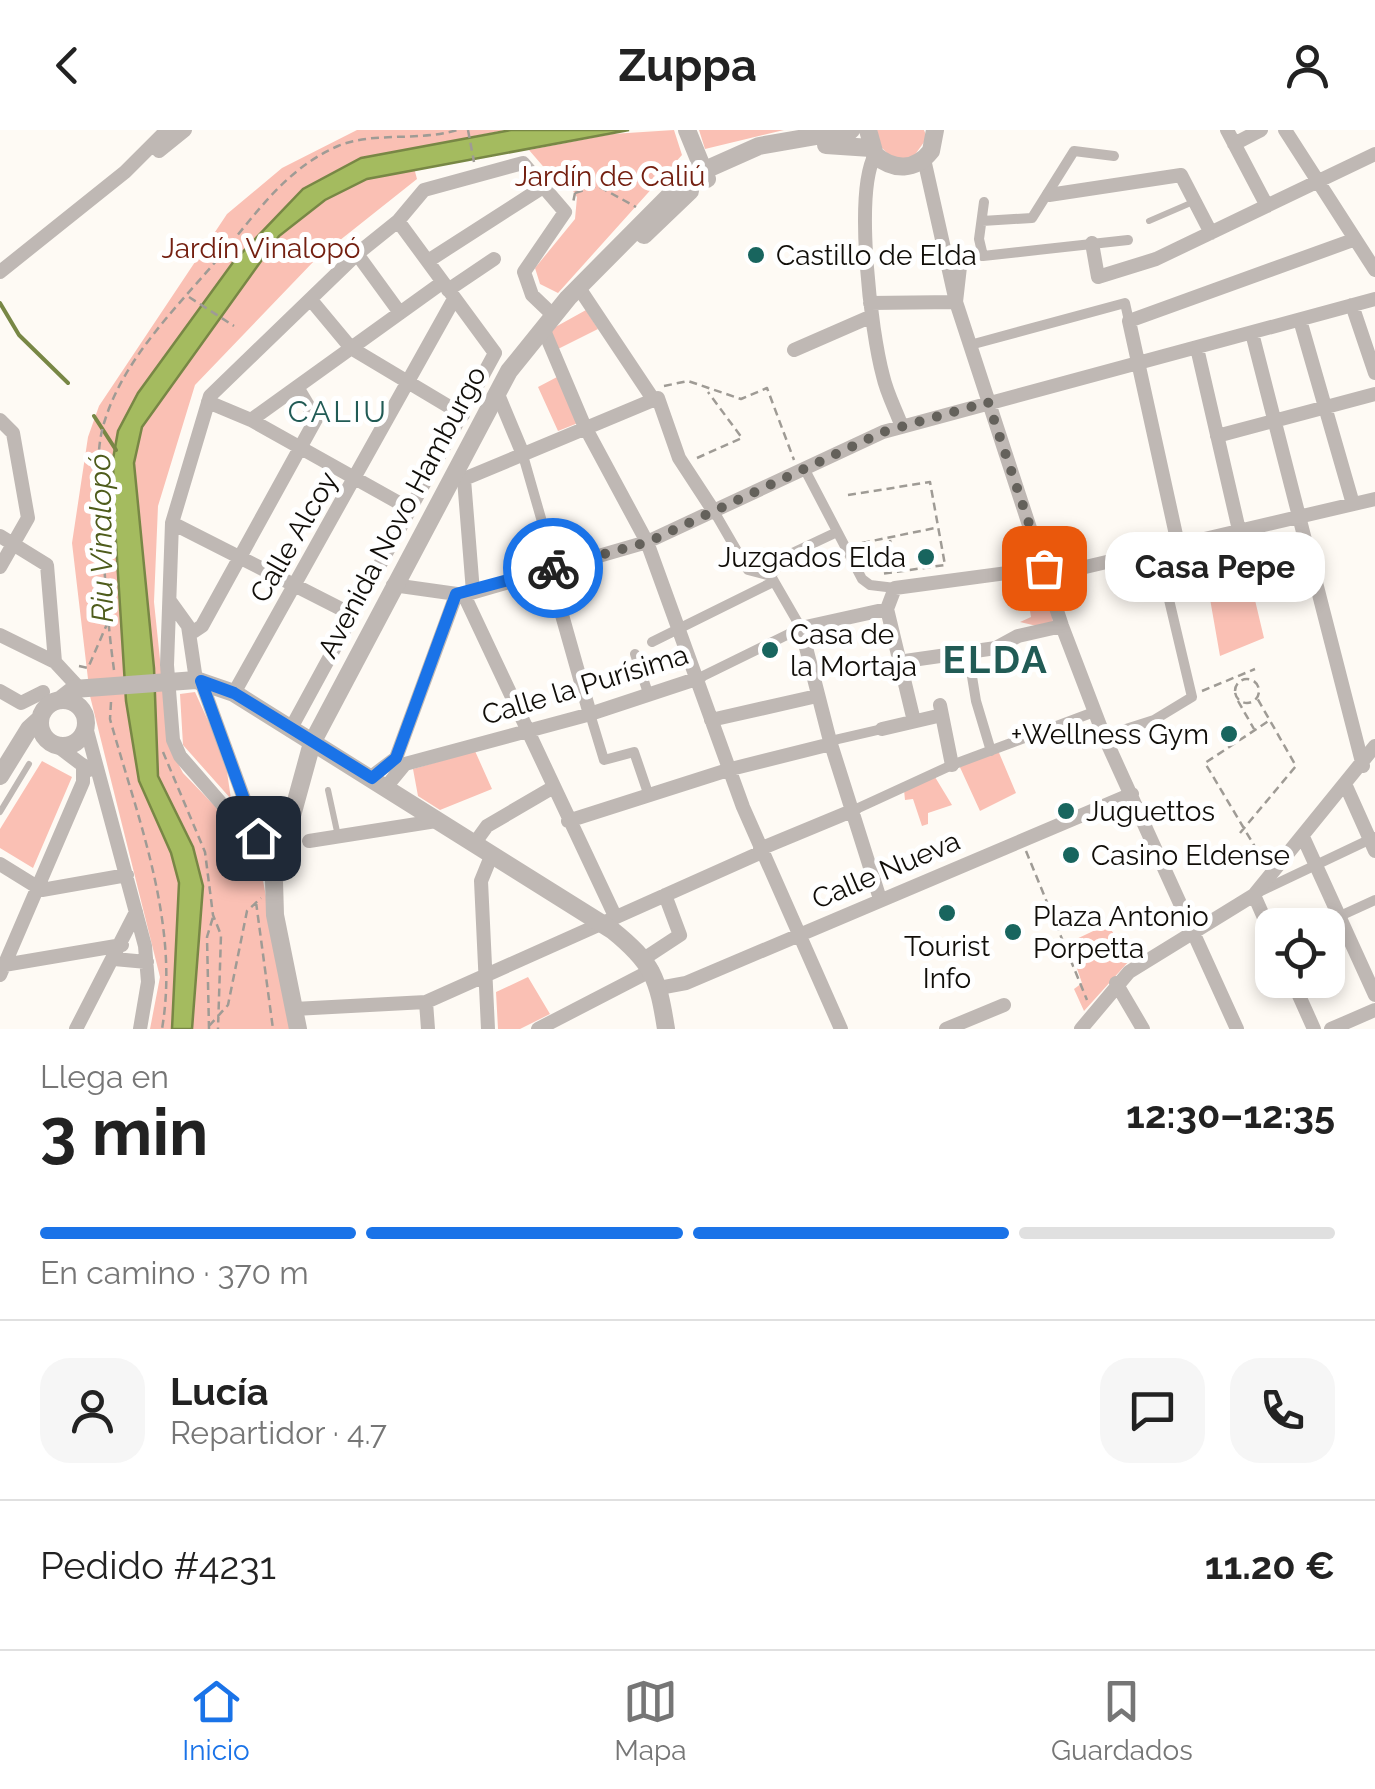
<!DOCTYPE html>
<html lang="es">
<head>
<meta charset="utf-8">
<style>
  :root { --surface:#fff; --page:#f6f6f6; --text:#222; --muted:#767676; --line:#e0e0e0; --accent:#1a73e8 }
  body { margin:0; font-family:Raleway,sans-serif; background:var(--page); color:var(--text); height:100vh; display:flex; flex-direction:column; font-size:38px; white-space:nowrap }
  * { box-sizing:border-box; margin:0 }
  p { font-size:32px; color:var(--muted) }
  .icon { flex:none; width:55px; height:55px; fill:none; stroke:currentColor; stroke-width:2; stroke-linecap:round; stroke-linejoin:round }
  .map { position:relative; height:899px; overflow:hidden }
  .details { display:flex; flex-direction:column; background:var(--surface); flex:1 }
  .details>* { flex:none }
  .buttons { position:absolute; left:1255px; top:778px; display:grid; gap:20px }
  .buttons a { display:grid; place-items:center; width:90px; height:90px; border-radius:20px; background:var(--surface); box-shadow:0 5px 15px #0003; font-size:50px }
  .pin { position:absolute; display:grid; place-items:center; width:85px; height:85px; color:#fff; margin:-42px; border-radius:20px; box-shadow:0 5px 15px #0006 }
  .courier { position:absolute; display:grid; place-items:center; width:100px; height:100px; margin:-50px; border:8px solid #1a73e8; border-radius:50%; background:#fff; color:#222; box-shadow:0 2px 12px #0007 }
  .bubble { position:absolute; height:70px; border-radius:30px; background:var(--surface); box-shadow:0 5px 15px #0003; font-size:32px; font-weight:700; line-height:70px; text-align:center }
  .headline em { font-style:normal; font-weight:700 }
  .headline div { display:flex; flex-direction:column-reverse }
  .headline { display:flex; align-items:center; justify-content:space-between; height:170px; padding:0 40px }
  h1 { font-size:65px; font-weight:700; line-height:75px }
  .bar { display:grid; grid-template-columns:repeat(4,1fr); gap:15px 10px; align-content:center; height:120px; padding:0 40px }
  .bar i { height:12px; border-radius:8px; background:var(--line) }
  .bar .selected { background:var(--accent) }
  .bar p { grid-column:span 4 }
  .line { display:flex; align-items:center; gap:25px; padding:0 40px; border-top:2px solid var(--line) }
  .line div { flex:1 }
  .round { display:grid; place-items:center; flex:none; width:105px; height:105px; border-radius:30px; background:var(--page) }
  header { display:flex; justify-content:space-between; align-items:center; height:130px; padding:0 40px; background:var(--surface); font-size:45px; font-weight:700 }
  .menu { display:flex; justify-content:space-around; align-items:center; height:140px; border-top:2px solid var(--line); background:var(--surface); font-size:28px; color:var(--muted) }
  .menu a { display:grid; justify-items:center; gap:5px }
  .menu .selected { color:var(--accent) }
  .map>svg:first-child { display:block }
  .green { fill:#fac0b4 }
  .water { fill:#a4bb5f; stroke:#788745; stroke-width:2.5 }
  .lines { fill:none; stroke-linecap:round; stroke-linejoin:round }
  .stream { stroke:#788745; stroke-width:4 }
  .path { stroke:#9f9b95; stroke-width:2.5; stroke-dasharray:8 5; stroke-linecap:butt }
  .service { stroke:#bfb8b4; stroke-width:6 }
  .pedestrian { stroke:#bfb8b4; stroke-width:10 }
  .minor { stroke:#bfb8b4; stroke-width:14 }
  .tertiary { stroke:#bfb8b4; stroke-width:18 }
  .done { stroke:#64615b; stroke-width:10; stroke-dasharray:0 18 }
  .route { stroke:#1a73e8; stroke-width:12 }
  .poi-dot { fill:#18655e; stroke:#fff; stroke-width:4 }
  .labels { text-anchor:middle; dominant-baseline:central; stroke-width:10; stroke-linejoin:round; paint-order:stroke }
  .park-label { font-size:28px; fill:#742011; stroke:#fff }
  .poi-label { font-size:28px; fill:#110e09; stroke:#fff; text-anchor:start }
  .street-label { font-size:28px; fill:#110e09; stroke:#fff }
  .neighbourhood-label { font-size:30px; letter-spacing:2.5px; fill:#215b55; stroke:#fff }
  .water-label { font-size:30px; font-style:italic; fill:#4e5c1b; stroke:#fff }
  .district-label { font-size:38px; font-weight:bold; letter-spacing:2.5px; fill:#215b55; stroke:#fff }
</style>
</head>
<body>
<header><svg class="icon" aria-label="back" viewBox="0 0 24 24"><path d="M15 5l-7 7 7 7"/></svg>Zuppa<svg class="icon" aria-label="person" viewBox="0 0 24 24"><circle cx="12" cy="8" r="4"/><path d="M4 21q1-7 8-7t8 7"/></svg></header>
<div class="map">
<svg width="1375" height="899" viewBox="0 0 1375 899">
  <rect width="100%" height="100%" fill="#fefaf4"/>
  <!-- green -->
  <path class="green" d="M357,0H505L409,19L417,49L315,130L195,255L158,376L154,472L169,616L183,643L239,701L261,740L291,899H150L160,847L90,566L72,413L88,307L99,276L227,84L282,38Z
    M674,0L682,25L558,163L540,154L535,138L575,89L577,67L562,44L554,49L529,20L612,4Z
    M699,0H784L705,19Z
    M877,0H924L927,8L914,26L895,31L879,15Z
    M586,180L598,199L558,219L550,200Z
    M559,246L578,293L558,301L538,257Z
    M1045,444L1053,492L1041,497L1020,492L1031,487L1025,451Z
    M1206,446L1250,449L1264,508L1220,526Z
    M195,562L225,628L231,669L183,615L180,564Z
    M997,618L1016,663L980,681L958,633Z
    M475,621L492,659L440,680L418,666L413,639Z
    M42,631L72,647L33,738L0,718V699Z
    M935,647L952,675L928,683V694L922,696L913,669L905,670L904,660Z
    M1108,794L1129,831L1084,881L1074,859L1082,853L1068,813Z
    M528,847L550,884L520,899H498L496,862Z"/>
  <!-- water -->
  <path class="water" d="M511,0H629L367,49L325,70L279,106L142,297L134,333L154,538L158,646L193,717L203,756L192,899H172L179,753L171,723L139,651L126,571L114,381L113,329L118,301L138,263L234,131L303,59L361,28Z"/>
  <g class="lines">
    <!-- stream -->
    <path class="stream" d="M0,173L19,205L68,253
      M94,286L116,320"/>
    <!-- path -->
    <path class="path" d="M468,0L474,32
      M557,50L561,47L575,63L573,73
      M575,63L598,56L636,77
      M189,167L234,196
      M664,256L688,251L741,269L767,258L794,330
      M697,328L742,308L708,262
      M848,365L930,352L945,435L881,444
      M890,410L896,440
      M862,413L935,398
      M79,536L88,538L107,494
      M114,540C107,489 104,439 102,388C100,354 94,323 105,290C125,226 181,173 223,123C257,82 287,38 338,16C375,1 418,12 457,0
      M1235 561a12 12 0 1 1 24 0a12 12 0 1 1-24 0Z
      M1202,561L1255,539
      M1238,571L1254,599
      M111,572L110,589C138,690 180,793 162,899
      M163,622L205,722L213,785L221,805L218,899
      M1240,703L1296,636L1257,568
      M1026,721L1087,870
      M1264,732L1205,633L1270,590
      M256,772L273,899
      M209,896L228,875L247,781L261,768
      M209,899L207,807L213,787"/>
    <!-- service -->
    <path class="service" d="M1149,91L1193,72
      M328,660L338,706
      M0,682L29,634"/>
    <!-- pedestrian -->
    <path class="pedestrian" d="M984,72L979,109L983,126L1128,110
      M982,91L1032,88L1074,21L1114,26
      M970,215L1125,173L1129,191
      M522,322L555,437
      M804,338L862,449L870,455L895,458
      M771,446L784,427L837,402
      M652,512L773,452
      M968,522L976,571L991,621
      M635,524L649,566
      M699,548L801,498L771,446L748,440L715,383
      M590,584L604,630L634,622L649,666
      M1104,606L1154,590L1192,567L1157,419
      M830,611L882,599
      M854,680L952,635L1094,582
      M1259,762L1375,707
      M1340,786L1375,770"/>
    <!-- minor -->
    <path class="minor" d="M1227,0L1267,76
      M1285,0L1375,140
      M1234,14L1261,0
      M159,21L185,0
      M875,25C854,63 871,202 883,246C887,264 896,280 902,297
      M924,29L956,172L1062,496L1104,606L1237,899
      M1049,65L1181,45L1211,103
      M1092,113L1098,147L1156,129L1375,24
      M357,124L400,183
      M428,131L543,57
      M0,142L125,42L167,0
      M448,160L494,129
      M583,164L653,269
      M311,170L351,218L463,285
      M870,173L956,172L961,128
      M1352,175L1375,243
      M1300,190L1353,374
      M543,198L584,295L647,412L743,677L841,899
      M1252,203L1363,636
      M1197,218L1239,400
      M794,220L872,186
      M497,262L522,322
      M208,272L251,290L410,379
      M0,290L13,303L28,388L0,437
      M251,290L443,152
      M1217,306L1375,264
      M460,345L464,349L473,462
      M464,349L658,268L679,328L715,383
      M172,393L353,485
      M0,406L47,435L55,532L80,559
      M1178,414L1129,191L1353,110
      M549,439L590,584
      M1047,446L1375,369
      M393,455L464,465L647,412L883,302L1375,169
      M464,465L615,786
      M170,471L188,496L196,550
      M190,504L202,496L316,289L297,257
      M0,505L55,532
      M898,532L996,518L1018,506L1062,496
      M201,551L274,751
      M0,561L21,573L43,562
      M234,563L454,169
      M940,575L952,635
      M711,590L817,566
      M914,591L887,479L895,458L1044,438
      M86,597L145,816L148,852L140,899
      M882,599L942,585
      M290,600L495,223L398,91
      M56,615L89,640
      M371,647L396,628L456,465
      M1346,656L1375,721
      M386,657L405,634L587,585L699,548
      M568,691L731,639L831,614
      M1303,707L1375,865
      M309,711L436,691
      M286,714L272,715L258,707L227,680L180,626L173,610L167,535L172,393L210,266L357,124L398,91L424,60L523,33L565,82L524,142L532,165L554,186
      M474,714L487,696L552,658
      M760,719L854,680
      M0,734L42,760L127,745
      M1254,765L1272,806
      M880,769L830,611L801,498L887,479
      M1320,795L1340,786
      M645,828L680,805L665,765
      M114,829L147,832
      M4,835L122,815
      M0,845L83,652V635
      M1292,850L1314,899
      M1116,853L1143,899
      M659,858L686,853L1132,664
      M426,872L428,899
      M294,879L426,872L762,722
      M76,899L136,782
      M488,899L481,751L492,724
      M538,899L652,840
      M946,899L1004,875
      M1081,899L1129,842L1254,765L1375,616
      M1331,899L1375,880"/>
    <!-- tertiary -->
    <path class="tertiary" d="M687,0L707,49
      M868,0L875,25C894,41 915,41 931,21L935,0
      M826,15L871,18
      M644,105L690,61
      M40 593a23 23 0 1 1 46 0a23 23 0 1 1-46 0Z
      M60,570L74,559L196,550L234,563L612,800C653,833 658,848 666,899
      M0,646L29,599L40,589
      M298,899L275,785L274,751L312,613L509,241L568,168L687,48L759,16L851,0"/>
  </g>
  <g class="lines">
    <!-- done -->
    <path class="done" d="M553,438L648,412L883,302L988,272L1044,438"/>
    <!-- route -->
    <path class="route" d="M258,708L201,551L234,563L372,648L396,628L456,464L553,438"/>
  </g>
  <!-- markers -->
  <g class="poi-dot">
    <circle cx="756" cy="125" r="10"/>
    <circle cx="926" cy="427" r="10"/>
    <circle cx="770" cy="520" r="10"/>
    <circle cx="1229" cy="604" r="10"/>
    <circle cx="1066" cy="681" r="10"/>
    <circle cx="1071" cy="725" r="10"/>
    <circle cx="947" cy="783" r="10"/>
    <circle cx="1013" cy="802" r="10"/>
  </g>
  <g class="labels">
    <!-- park labels -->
    <g class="park-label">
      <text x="610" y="46">Jardín de Caliú</text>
      <text x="261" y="118">Jardín Vinalopó</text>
    </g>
    <!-- poi labels -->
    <g class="poi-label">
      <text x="776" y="125">Castillo de Elda</text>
      <text x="906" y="427" text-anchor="end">Juzgados Elda</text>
      <text x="790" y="504">Casa de<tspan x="790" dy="32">la Mortaja</tspan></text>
      <text x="1209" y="604" text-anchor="end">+Wellness Gym</text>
      <text x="1086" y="681">Juguettos</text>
      <text x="1091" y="725">Casino Eldense</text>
      <text x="1033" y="786">Plaza Antonio<tspan x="1033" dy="32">Porpetta</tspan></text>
      <text x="947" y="816" text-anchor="middle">Tourist<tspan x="947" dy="32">Info</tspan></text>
    </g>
    <!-- street labels -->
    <g class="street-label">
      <text transform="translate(402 382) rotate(-62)">Avenida Novo Hamburgo</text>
      <text transform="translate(294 407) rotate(-60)">Calle Alcoy</text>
      <text transform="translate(585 555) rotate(-17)">Calle la Purísima</text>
      <text transform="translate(886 740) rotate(-23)">Calle Nueva</text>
    </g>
    <!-- neighbourhood labels -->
    <g class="neighbourhood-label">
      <text x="338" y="281">CALIU</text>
    </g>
    <!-- water labels -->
    <g class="water-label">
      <text transform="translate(101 408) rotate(-91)">Riu Vinalopó</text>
    </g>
    <!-- district labels -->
    <g class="district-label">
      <text x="996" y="529">ELDA</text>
    </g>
  </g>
</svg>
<div class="buttons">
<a><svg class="icon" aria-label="locate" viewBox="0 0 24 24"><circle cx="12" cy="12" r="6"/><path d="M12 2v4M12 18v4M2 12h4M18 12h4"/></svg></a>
</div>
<div class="pin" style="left:1044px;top:438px;background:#ea580c"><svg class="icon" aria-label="bag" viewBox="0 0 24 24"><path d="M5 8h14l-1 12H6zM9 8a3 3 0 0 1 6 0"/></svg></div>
<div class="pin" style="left:258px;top:708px;background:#1f2937"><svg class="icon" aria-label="home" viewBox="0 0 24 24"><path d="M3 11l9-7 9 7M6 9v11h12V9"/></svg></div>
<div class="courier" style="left:553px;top:438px"><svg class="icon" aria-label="bike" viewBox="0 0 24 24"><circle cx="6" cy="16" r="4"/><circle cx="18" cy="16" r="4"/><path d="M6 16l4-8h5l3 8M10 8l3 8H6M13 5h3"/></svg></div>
<div class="bubble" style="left:1105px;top:402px;width:220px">Casa Pepe</div>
</div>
<section class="details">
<div class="headline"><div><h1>3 min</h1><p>Llega en</p></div><em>12:30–12:35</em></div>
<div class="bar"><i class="selected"></i><i class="selected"></i><i class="selected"></i><i></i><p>En camino · 370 m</p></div>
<div class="line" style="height:180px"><a class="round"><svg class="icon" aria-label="person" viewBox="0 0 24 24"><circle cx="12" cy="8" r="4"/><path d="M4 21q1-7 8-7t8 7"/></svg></a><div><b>Lucía</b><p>Repartidor · 4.7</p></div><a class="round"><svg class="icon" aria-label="chat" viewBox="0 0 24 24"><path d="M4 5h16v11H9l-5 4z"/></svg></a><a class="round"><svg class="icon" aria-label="phone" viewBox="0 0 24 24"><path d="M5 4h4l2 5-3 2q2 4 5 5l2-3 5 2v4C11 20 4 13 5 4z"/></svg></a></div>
<div class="line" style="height:130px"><div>Pedido #4231</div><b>11.20 €</b></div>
</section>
<nav class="menu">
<a class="selected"><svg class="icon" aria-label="home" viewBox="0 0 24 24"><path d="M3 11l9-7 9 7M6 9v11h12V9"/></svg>Inicio</a>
<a><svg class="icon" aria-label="map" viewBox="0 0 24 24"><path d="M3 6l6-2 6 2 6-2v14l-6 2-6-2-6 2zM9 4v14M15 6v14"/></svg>Mapa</a>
<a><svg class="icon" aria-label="saved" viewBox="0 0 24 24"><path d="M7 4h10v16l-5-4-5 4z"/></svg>Guardados</a>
</nav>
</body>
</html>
